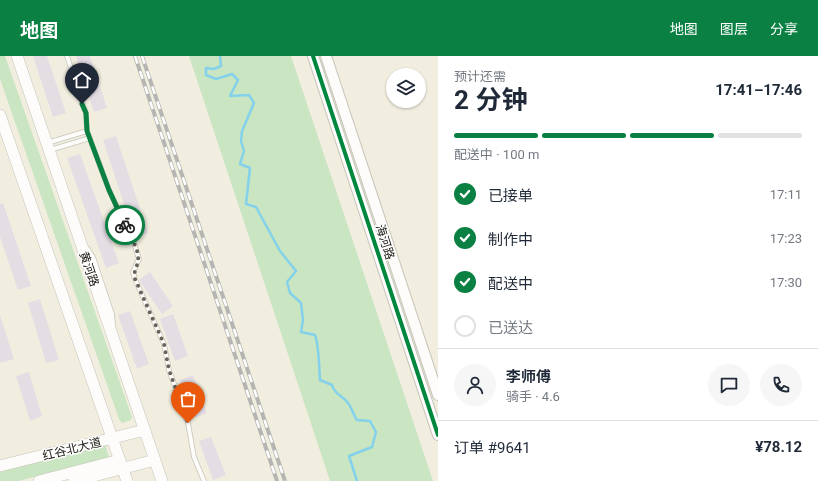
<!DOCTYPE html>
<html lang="zh">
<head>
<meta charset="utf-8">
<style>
  :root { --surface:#fff; --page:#f6f6f7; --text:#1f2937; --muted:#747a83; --line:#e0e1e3; --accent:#0b8043 }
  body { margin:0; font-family:Roboto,"Noto Sans SC",sans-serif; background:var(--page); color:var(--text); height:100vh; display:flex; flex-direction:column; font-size:15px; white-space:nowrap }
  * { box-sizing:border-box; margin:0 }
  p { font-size:13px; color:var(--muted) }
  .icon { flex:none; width:22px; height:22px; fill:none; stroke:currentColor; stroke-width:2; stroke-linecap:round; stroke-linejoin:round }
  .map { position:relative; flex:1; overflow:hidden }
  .drawer { display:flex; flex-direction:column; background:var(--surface); width:380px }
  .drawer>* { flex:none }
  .buttons { position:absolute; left:386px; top:12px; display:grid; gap:8px }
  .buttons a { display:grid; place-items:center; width:40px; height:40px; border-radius:50%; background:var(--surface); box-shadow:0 1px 3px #0004; font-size:20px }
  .pin { position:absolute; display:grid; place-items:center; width:34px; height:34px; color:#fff; margin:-41px -17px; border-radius:50% 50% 50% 0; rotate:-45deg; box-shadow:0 0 4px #0007 }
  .pin .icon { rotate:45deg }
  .courier { position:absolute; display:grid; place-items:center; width:40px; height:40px; margin:-20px; border:3px solid #0b8043; border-radius:50%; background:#fff; color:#222; box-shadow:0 1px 5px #0007 }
  .head em { font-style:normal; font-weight:700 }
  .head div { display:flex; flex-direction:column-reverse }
  .head { display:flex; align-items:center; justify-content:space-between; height:68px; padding:0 16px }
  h1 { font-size:26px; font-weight:700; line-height:30px }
  .bar { display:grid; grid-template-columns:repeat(4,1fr); gap:6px 4px; align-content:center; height:48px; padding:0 16px }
  .bar i { height:5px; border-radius:3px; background:var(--line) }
  .bar .active { background:var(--accent) }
  .bar p { grid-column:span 4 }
  .line { display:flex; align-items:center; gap:10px; padding:0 16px; border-top:1px solid var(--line) }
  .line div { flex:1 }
  .round { display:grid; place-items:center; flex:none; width:42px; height:42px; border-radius:21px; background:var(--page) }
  ol { padding:0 16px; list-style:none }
  li { display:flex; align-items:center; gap:12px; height:44px }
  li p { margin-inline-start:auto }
  li .icon { padding:4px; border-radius:50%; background:var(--accent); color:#fff; stroke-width:4 }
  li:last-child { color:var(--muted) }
  li i { width:22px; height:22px; border:2px solid var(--line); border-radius:50% }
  header { display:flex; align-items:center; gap:24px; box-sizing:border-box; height:56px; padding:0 20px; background:var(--accent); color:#fff }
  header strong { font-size:19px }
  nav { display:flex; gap:22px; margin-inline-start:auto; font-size:14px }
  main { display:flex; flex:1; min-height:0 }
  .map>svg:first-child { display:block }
  .green { fill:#cae5c2 }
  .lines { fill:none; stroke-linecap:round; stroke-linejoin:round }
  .stream { stroke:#83d1ea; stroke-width:2.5 }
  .building { fill:#e4dee4 }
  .service-casing { stroke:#c7c4b9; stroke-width:5.5 }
  .tertiary-casing { stroke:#c7c4b9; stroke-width:12 }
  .secondary-casing { stroke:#c7c4b9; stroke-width:12 }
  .service { stroke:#fdfcfa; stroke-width:4 }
  .tertiary { stroke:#fdfcfa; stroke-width:10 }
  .secondary { stroke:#fdfcfa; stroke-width:11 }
  .rail-casing { stroke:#b6b5b2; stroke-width:4 }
  .rail { stroke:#fff; stroke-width:2.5; stroke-dasharray:8; stroke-linecap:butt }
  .cycleway-casing { stroke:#fff; stroke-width:6 }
  .cycleway { stroke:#00873e; stroke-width:4 }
  .done { stroke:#666459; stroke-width:4; stroke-dasharray:0 7.2 }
  .route { stroke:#0b8043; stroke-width:5 }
  .labels { text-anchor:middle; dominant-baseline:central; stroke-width:3; stroke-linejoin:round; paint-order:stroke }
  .street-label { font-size:12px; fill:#1b1910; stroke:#fff }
</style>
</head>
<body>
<header>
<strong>地图</strong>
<nav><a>地图</a><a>图层</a><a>分享</a></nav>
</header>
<main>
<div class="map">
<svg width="438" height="425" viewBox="0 0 438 425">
  <rect width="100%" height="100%" fill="#f1eee0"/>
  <!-- green -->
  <path class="green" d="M0,0H5L132,361L131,364L122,367L119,363L0,23Z
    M189,0H291L433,425H330Z
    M105,388L109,401L104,403L18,425H0V413Z"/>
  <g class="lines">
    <!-- stream -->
    <path class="stream" d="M220,0L221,10L214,13L206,12V19L216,23L232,18L238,24L230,40L249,39L254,47L242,75L241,85L244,95L240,108L250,112L246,148L256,151L280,195L296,215L287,226L290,237L301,247L303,264L301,276L315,279C319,289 319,311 320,324L332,329C335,339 343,340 348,347C352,352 353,359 357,364L370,365L376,376L372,391L349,400L357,425"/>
  </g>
  <!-- building -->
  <path class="building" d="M33,0H47L66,57L53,61Z
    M76,0H90L107,52L94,56Z
    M116,80L148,177L135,181L103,84Z
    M80,98L119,207L106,212L67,102Z
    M3,147L31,230L18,234L0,181V148Z
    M150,216L173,250L162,258L139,224Z
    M40,243L59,304L46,307L28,247Z
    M130,255L149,308L137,313L118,259Z
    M173,258L188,300L175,305L160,263Z
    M0,259L14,303L1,307L0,305Z
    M29,316L42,360L30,365L16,320Z
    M193,319L207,357L195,362L180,324Z
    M211,381L226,419L213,424L199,385Z"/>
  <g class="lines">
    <defs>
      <path id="service" d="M67,0L86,57L87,75L109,134L134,187L139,203L133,216L135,223L164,288L169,314L188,367L194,401L204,425
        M47,87L87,75
        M50,94L90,82
        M87,192L93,201L112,258L113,268"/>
      <path id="tertiary" d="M313,0L438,379
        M326,0L438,339"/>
      <path id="secondary" d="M17,0L162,425
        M0,59L127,425
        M0,410L145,374
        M39,425L120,404
        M74,425L155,404"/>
    </defs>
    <!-- service casing -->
    <use href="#service" class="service-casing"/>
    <!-- tertiary casing -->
    <use href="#tertiary" class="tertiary-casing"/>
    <!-- secondary casing -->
    <use href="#secondary" class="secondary-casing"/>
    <!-- service -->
    <use href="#service" class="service"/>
    <!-- tertiary -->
    <use href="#tertiary" class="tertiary"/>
    <!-- secondary -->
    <use href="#secondary" class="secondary"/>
    <defs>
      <path id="rail" d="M135,0L277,425
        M142,0L285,425"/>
    </defs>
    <!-- rail casing -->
    <use href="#rail" class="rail-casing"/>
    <!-- rail -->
    <use href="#rail" class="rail"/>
    <defs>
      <path id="cycleway" d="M313,0L438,379"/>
    </defs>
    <!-- cycleway casing -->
    <use href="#cycleway" class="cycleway-casing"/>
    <!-- cycleway -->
    <use href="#cycleway" class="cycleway"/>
  </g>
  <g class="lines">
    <!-- done -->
    <path class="done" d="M125,169C129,179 140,194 138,205C137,212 133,215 135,223L164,288L169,314L188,367"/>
    <!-- route -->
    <path class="route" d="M82,48L86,57L87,75L109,134L125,169"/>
  </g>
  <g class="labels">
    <!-- street labels -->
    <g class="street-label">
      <text transform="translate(385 186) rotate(72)">海河路</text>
      <text transform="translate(89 213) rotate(71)">黄河路</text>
      <text transform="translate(72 393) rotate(-14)">红谷北大道</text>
    </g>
  </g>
</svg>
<div class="buttons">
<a><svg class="icon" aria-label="layers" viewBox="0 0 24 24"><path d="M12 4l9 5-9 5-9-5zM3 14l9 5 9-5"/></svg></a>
</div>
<div class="pin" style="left:188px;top:367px;background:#ea580c"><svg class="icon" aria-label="bag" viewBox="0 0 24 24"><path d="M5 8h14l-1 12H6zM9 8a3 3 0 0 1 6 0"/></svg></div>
<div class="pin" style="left:82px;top:48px;background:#1f2937"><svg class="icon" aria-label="home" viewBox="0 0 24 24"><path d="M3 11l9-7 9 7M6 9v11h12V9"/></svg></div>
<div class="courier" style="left:125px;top:169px"><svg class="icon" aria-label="bike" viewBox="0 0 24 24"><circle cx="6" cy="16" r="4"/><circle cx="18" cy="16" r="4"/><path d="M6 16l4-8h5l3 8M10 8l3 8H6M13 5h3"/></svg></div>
</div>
<section class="drawer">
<div class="head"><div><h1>2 分钟</h1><p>预计还需</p></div><em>17:41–17:46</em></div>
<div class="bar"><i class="active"></i><i class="active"></i><i class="active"></i><i></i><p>配送中 · 100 m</p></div>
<ol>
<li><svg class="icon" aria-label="check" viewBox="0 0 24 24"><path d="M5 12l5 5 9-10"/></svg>已接单<p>17:11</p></li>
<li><svg class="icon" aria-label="check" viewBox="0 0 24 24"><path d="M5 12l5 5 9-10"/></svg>制作中<p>17:23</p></li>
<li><svg class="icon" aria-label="check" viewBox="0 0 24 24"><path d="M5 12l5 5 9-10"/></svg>配送中<p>17:30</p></li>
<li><i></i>已送达</li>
</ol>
<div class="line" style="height:72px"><a class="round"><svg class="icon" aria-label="person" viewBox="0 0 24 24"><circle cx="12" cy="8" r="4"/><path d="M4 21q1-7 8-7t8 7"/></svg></a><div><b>李师傅</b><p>骑手 · 4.6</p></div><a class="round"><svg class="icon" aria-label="chat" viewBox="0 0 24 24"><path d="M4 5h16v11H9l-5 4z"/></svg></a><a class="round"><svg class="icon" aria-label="phone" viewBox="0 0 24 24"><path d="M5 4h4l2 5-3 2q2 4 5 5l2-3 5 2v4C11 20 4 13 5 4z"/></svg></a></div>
<div class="line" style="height:52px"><div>订单 #9641</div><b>¥78.12</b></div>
</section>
</main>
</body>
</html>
